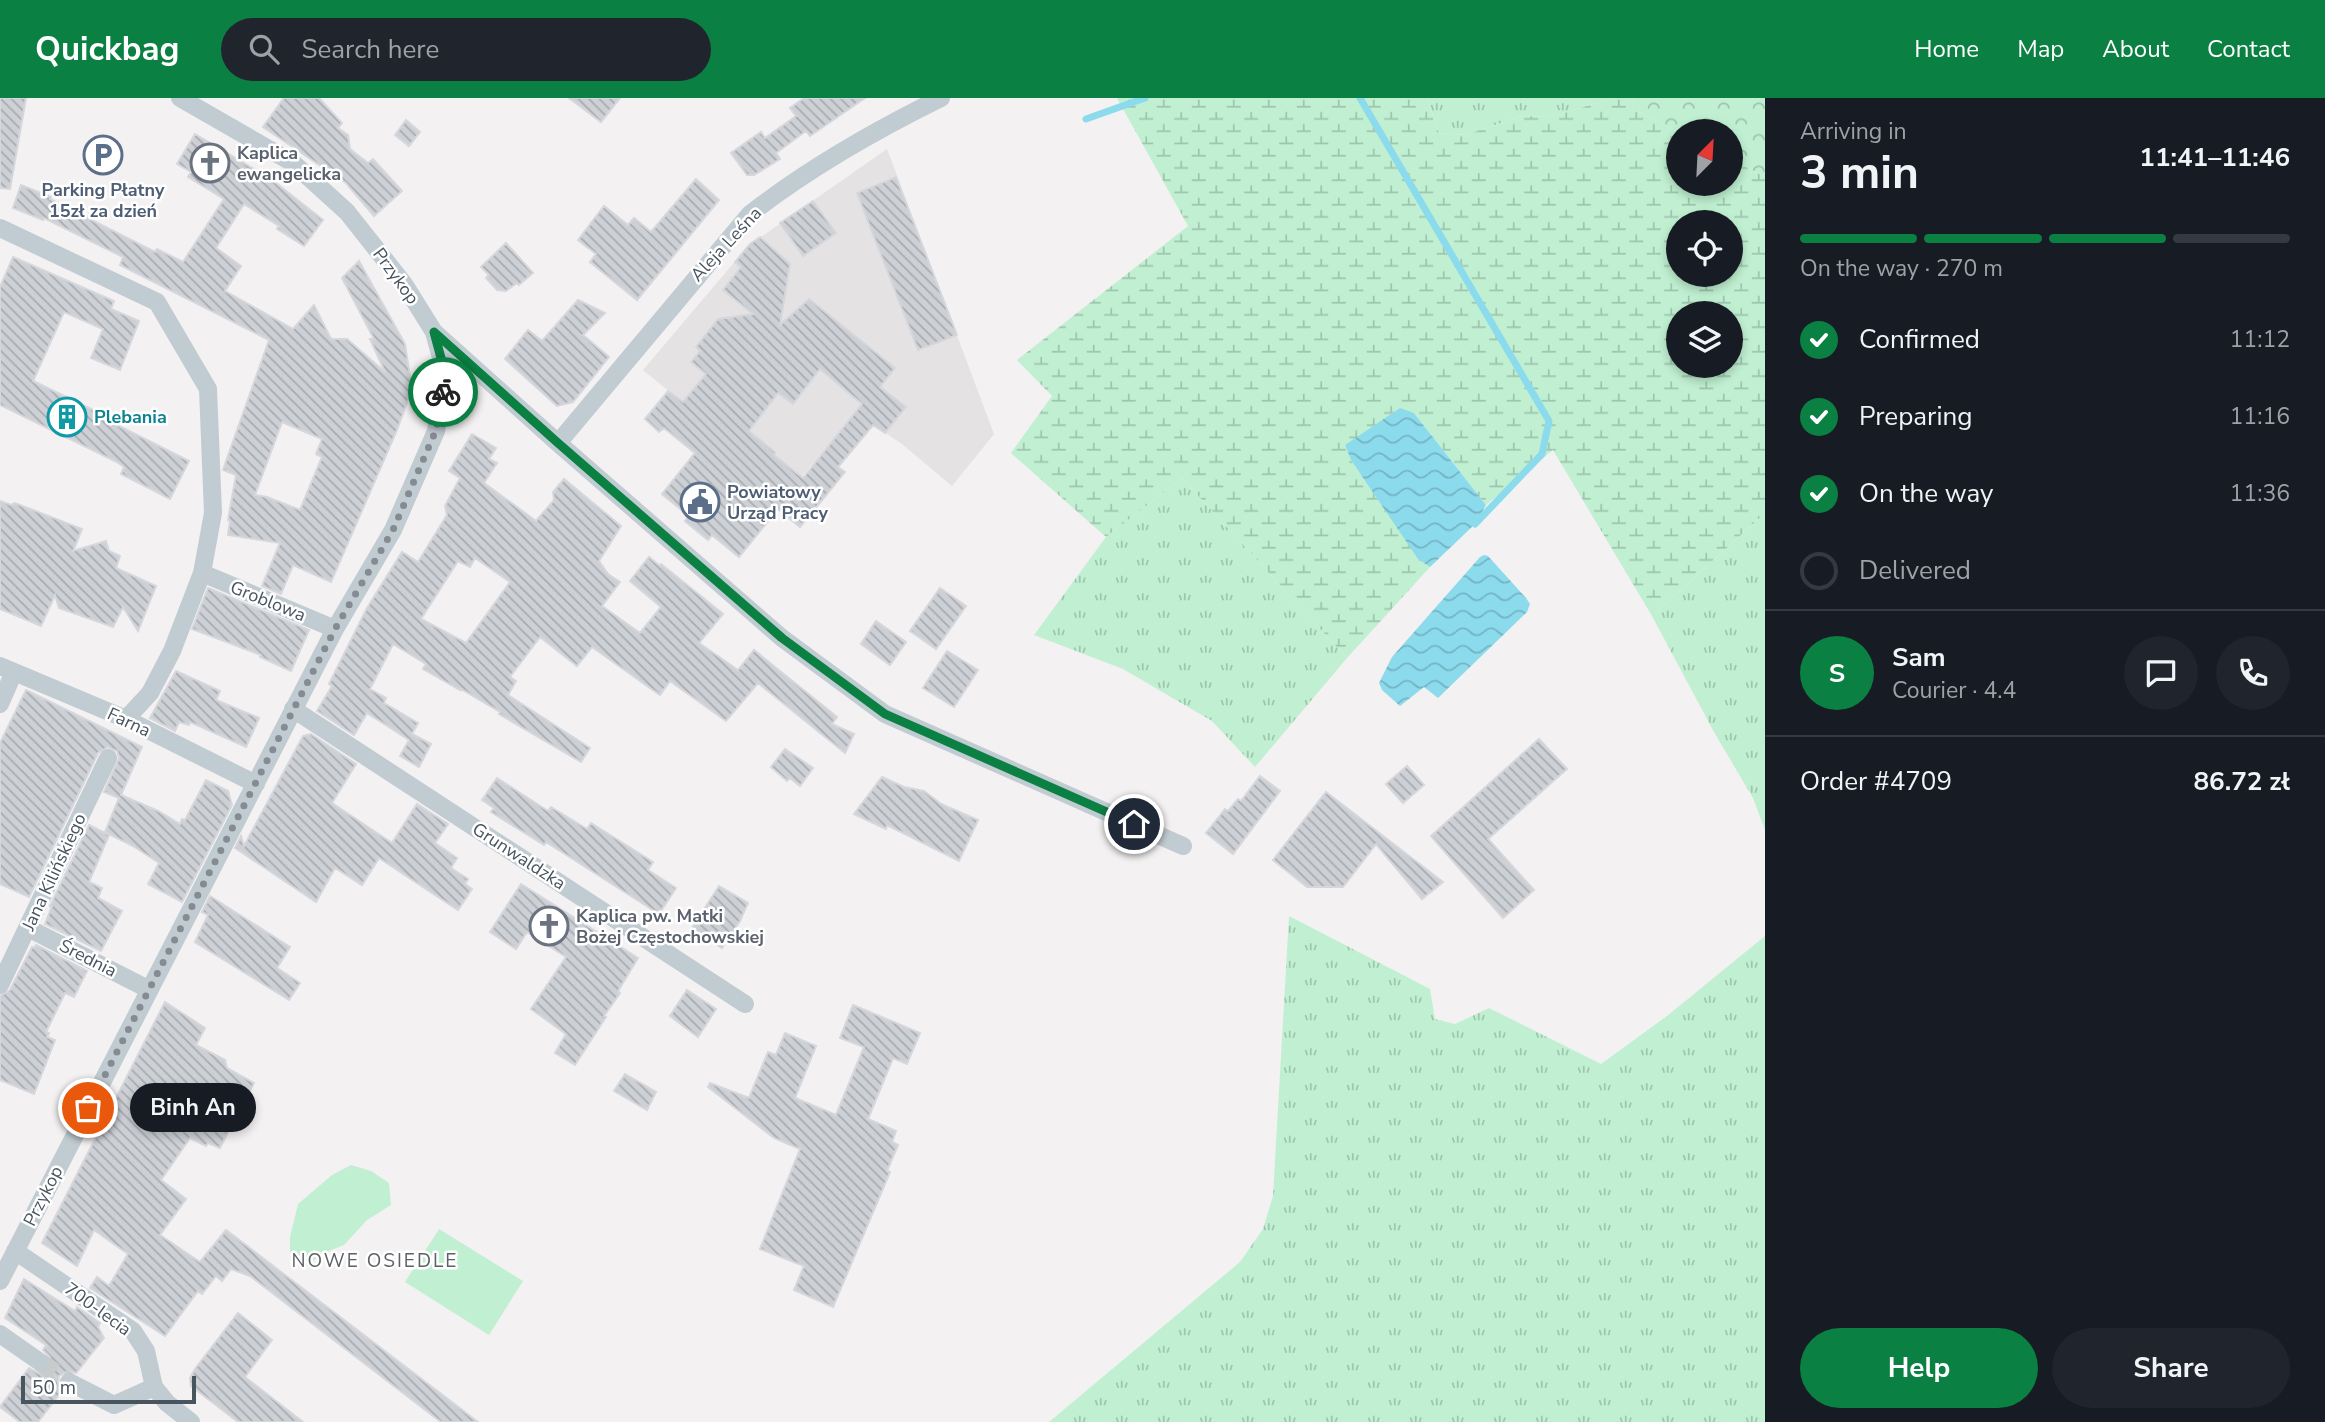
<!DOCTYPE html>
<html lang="en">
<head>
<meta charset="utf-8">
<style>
  :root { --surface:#171b24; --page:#20242c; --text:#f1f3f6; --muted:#9ea1a6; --line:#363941; --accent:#0b8043 }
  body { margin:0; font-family:"Nunito Sans",sans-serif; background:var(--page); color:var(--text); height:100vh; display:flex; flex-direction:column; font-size:26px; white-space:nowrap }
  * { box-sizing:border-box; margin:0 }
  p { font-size:23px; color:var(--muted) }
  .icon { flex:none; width:38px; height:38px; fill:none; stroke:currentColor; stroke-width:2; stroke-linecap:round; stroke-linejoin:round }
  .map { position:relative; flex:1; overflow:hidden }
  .drawer { display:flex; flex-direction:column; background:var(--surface); width:560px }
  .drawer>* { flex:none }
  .needle { width:46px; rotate:24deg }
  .buttons { position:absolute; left:1666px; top:21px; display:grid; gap:14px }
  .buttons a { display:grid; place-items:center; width:77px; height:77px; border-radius:50%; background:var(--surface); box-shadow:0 4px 10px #0003; font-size:35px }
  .scale { position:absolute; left:21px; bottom:18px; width:175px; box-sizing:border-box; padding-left:7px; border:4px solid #48545e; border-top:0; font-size:19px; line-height:24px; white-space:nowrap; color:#48545e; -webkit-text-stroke:5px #fff; paint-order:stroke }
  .pin { position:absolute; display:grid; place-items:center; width:60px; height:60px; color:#fff; margin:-30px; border:4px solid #fff; border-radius:50%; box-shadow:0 2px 7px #0007 }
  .courier { position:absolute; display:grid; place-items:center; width:70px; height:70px; margin:-35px; border:5px solid #0b8043; border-radius:50%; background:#fff; color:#222; box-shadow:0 2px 9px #0007 }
  .bubble { position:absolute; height:49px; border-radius:24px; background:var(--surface); box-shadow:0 4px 10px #0003; font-size:23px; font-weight:700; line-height:49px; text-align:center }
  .headline em { font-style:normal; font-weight:700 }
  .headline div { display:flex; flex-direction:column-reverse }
  .headline { display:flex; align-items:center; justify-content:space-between; height:119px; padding:0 35px }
  h1 { font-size:46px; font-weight:700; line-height:52px }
  .bar { display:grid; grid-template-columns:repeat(4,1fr); gap:10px 7px; align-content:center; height:84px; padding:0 35px }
  .bar i { height:9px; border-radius:5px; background:var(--line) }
  .bar .on { background:var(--accent) }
  .bar p { grid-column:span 4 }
  .line { display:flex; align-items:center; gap:18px; padding:0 35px; border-top:2px solid var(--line) }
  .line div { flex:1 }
  .round { display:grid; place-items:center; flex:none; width:74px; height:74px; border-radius:37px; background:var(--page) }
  ol { padding:0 35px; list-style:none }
  li { display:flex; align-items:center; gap:21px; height:77px }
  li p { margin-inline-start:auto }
  li .icon { padding:7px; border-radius:50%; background:var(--accent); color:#fff; stroke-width:4 }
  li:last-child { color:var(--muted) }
  li i { width:38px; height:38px; border:4px solid var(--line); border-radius:50% }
  .primary-button { display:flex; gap:14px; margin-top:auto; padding:14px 35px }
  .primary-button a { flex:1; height:80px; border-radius:42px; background:var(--accent); color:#fff; font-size:28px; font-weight:700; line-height:80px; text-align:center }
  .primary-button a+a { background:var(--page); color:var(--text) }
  header { display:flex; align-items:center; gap:42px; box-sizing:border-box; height:98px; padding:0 35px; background:var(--accent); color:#fff }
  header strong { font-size:33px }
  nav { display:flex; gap:38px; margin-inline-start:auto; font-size:24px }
  .search { width:490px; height:63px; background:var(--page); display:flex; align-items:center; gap:18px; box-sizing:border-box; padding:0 24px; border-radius:38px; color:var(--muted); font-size:26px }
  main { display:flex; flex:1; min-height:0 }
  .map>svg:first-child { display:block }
  .education { fill:#e4e2e3 }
  .grass { fill:url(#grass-tufts) }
  .forest { fill:url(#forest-crowns) }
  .wetland { fill:url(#wetland-marsh); fill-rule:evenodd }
  .park { fill:#c0f0d1 }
  .water { fill:url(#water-waves) }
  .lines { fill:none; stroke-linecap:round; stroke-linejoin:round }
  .stream { stroke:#8cdbed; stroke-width:7 }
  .building { fill:url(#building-back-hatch); stroke:#d5d7dc; stroke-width:2; fill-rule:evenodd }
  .street-tunnel { stroke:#c8cacc; stroke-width:18; stroke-dasharray:18 9; stroke-linecap:butt }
  .street { stroke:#c1cbd2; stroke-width:18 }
  .done { stroke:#848b91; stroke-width:7; stroke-dasharray:0 12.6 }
  .route { stroke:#0b8043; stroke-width:9 }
  .labels { text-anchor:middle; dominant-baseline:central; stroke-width:5; stroke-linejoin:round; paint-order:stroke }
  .worship-label { font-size:18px; font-weight:bold; fill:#5b616d; stroke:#fff; text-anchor:start }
  .service-label { font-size:18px; font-weight:bold; fill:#4e5e75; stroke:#fff }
  .street-label { font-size:18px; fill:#48545e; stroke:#fff }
  .culture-label { font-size:18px; font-weight:bold; fill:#0d838f; stroke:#fff; text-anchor:start }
  .neighbourhood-label { font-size:19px; letter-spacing:2px; fill:#5d6166; stroke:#fff }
</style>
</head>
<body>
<header>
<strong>Quickbag</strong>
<div class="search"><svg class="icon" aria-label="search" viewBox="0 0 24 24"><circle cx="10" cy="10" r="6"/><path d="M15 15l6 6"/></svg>Search here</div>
<nav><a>Home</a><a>Map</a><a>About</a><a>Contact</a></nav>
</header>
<main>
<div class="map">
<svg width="1765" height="1324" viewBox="0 0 1765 1324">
  <defs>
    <pattern id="grass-tufts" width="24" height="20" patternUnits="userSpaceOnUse" patternTransform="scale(1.75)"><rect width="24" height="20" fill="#c0f0d1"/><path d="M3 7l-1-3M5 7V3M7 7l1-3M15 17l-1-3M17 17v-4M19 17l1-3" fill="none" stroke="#9ec5ad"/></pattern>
    <pattern id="forest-crowns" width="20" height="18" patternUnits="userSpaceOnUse" patternTransform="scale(1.75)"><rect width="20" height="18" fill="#c0f0d1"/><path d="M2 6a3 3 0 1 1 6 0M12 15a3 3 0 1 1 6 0" fill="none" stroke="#9ec5ad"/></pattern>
    <pattern id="wetland-marsh" width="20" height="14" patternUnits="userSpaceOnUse" patternTransform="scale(1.75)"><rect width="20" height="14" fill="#c0f0d1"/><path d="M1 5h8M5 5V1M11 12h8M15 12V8" fill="none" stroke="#9ec5ad"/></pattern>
    <pattern id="water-waves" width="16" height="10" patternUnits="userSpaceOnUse" patternTransform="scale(1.75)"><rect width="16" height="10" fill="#8cdbed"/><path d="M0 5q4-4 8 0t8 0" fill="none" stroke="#74b4c3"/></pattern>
    <pattern id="building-back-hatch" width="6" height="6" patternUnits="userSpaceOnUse" patternTransform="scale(1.75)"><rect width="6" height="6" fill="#cdd0d5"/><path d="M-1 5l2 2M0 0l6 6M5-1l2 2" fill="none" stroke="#a8abb0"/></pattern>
  </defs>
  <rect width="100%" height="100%" fill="#f3f1f1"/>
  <!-- education -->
  <path class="education" d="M887,51L994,336L952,388L902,346L873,327L846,360L829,347L790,392L643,272L748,148Z"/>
  <!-- grass -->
  <path class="grass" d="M1427,0H1612L1552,19L1522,18L1465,37L1439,35Z
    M1182,380L1347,560L1255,669L1212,623L1123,571L1034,537L1106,439Z
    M1765,415V732L1753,700L1714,634L1652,518Z
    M1289,818L1430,891L1435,921L1455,926L1489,910L1601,966L1667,918L1765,838V1324H1049L1240,1164L1263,1131L1273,1098Z"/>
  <!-- forest -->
  <path class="forest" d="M1634,0H1765V79L1731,61V33L1678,34L1633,11Z"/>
  <!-- wetland -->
  <path class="wetland" d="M1117,0H1427L1439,35L1465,37L1522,18L1552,19L1612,0H1634L1633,11L1678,34V86H1731V61L1765,79V415L1652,518L1553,352L1486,407L1414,315L1345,347L1351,362L1418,460L1430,469L1347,560L1182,380L1106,439L1011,355L1052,298L1017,262L1188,128ZM1678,124H1731V177H1678ZM1678,215H1731V268H1678Z"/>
  <!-- park -->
  <path class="park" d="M351,1067L371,1073L389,1085L391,1107L367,1122L344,1147L321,1156L305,1170L290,1154V1139L298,1106L332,1077Z
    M439,1131L523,1183L489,1237L405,1184Z"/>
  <!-- water -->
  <path class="water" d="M1400,310L1414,315L1486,407L1475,426L1430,469L1418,461L1351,362L1345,347Z
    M1484,457L1488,458L1526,500L1530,506L1527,514L1438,600L1424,589L1400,608L1382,592L1379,585L1392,559L1480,459Z"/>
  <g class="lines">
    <!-- stream -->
    <path class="stream" d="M1360,0L1549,323L1542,356L1475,426
      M1086,21L1145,0"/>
  </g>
  <!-- building -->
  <path class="building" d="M0,0H26L10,91L0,90Z
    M284,0H319L342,25L338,30L348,37L350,51L368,65L373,61L402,93L374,118L346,85L263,29Z
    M569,0H620L601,24Z
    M804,0H865L810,38L806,33L776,55L780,61L754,77H747L731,55L761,34L765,40L796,18L790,10Z
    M406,22L420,34L409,48L395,37Z
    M195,36L271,81L323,122L304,148L277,131L279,128L244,106L216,150L241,168L225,193L293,231L314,207L331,241H347L385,274L370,241H374L342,180L359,163L405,246L412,291L397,332L331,484L293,467L281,496L262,488L280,445L228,437L230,423L228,422L236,377L223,372L269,242L120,167L123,159L44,120L43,122L13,110L21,87L51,99L50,101L155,154L157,151L183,164L224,101L188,79L191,74L177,66ZM282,324L322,341L316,356L322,359L300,412L267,399L255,397Z
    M896,79L957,237L918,252L857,95Z
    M696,81L719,102L637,202L590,164L596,156L578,142L604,108L628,127L634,120L651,134Z
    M813,103L836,135L803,158L780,125Z
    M760,139L790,166L780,227L809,201L895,270L880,289L906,309L885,335L873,327L838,369L845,374L800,429L778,411L739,459L712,437L708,442L685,423L689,418L662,396L695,355L664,330L659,334L645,321L668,293L683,304L706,276L691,264L700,253L696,249L718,221L753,216L723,192L741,169L735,164L750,146ZM820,271L862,306L803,380L774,357L775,354L749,333L778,295L793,306Z
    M506,145L533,175L519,187L517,185L506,193L497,192L486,180L489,177L481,169Z
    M13,159L114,203L111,211L139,223L120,272L91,260L103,231L64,214L33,283L112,321L111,324L189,363L170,401L121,376L124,369L117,364L0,307V189Z
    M578,202L605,215L583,237L609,259L573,304L557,308L505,261L528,232L542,243Z
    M472,336L496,350L489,361L497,365L484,385L536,423L554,402L553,394L564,381L621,428L599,463L608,476L620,484L602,508L640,535L661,509L630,483L649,459L660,468L661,466L723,516L699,545L738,572L754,552L837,619L832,626L854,636L845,655L758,585L726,623L670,583L660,597L592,549L577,568L540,539L510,579L516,583L508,597L590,650L581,664L499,616L500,614L461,591L460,592L423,571L426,566L393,546L370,591L386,600L384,605L418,625L412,636L431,646L419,669L400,658L409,642L367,615L354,637L317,613L332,588L329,586L367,510L402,454L418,464L447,417L445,408L460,380L449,373ZM475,460L510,484L466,545L421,521L458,463L470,469Z
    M0,403L11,407L15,405L82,431L73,453L106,443L109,453L120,458L116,470L156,488L138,533L123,509L113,529L59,510L55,497L41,528L0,511Z
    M208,490L309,532L291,573L260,559L261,557L192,531Z
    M940,490L966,508L936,551L910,533Z
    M876,523L906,544L890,567L861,546Z
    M947,553L978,572L954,609L923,590Z
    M176,573L220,593L216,602L259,620L246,649L190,624L189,627L179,624L175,633L150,620Z
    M26,592L142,649L121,697L158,713L180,726L182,721L185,722L206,682L228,693L232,707L182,804L148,786L159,765L133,748L105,734L119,700L104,694L119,660L117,653L108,649L98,655L29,799L0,786V645Z
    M311,636L356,666L332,705L392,745L417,706L448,726L435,745L457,760L451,770L468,781L465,786L472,791L458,812L379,760L362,787L335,770L316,804L235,750L241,738L244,748L303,638Z
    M1539,641L1567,671L1488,741L1534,792L1503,820L1431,738Z
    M785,651L813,670L800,688L790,680L787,683L771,669Z
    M1407,668L1424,687L1403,705L1386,686Z
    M1260,678L1280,693L1233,756L1206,735L1225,711L1228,713L1238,701L1241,703Z
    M882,679L904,689L924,693L941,706L978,722L959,763L887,727L886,731L854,716Z
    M497,680L548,713L551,709L587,731L591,725L653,764L648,772L676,790L659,816L546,744L544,747L491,714L494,710L482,702Z
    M1326,694L1413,761L1443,784L1422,801L1376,746L1343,789H1307L1273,762Z
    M89,727L109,737L89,784L102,790L98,800L122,813L101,853L45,826L52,808H50Z
    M521,786L638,860L618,893L620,895L604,918L606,919L575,967L555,955L566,936L531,911L566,859L527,834L516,851L490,834Z
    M719,788L748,805L740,823L722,850L692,830Z
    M210,798L290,849L277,870L300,885L289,902L195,844L208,817L202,814Z
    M36,847L87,873L74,899L65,895L46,934L49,935L47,939L55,942L34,996L0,982V898L10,892L32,849L34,850Z
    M687,892L716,911L698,939L670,918Z
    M165,904L205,930L196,947L225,962L227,970L254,985L249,995L253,1009L239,1013L220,1050L208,1045L206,1048L190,1040L161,1082L186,1101L160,1137L200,1164L226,1132L478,1324H441L250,1178L231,1171L222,1183L216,1178L202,1196L198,1193L165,1238L90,1190L97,1179L109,1188L128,1156L94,1132L77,1168L42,1145Z
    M853,907L920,935L907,966L893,960L868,1021L896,1033L892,1044L898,1047L887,1073L890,1074L833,1209L794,1192L804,1168L760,1151L800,1051L774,1040L708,989L710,985L749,1000L768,954L776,957L785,935L816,948L795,1000L836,1017L864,949L840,940Z
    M625,976L656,994L647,1012L614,993Z
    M24,1181L75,1213L77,1209L100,1225L98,1229L104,1240L76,1275L68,1273L59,1278L58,1285L62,1293L38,1324H20L0,1309L29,1270L38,1275H44L51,1266L50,1259L43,1252L46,1247L5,1220Z
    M238,1215L272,1242L245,1279L303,1324H238L191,1288L190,1280L195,1271Z"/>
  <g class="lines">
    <!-- street-tunnel -->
    <path class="street-tunnel" d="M40,1264L69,1284"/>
    <!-- street -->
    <path class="street" d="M0,130L157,204L208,291L213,415L202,475L172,553L150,595L126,621
      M434,234L558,345L782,540L885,616L1183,748
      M558,345L750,116C809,70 874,33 941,0
      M202,475L335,531
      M0,568L126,621L256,686
      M0,606L14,574
      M293,611L745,906
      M28,830L148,891
      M0,887L108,660
      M15,1153L133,1233L146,1253L154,1289L167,1305L191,1324
      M0,1183L335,531L393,432L436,333L444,286L441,260L434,234L404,186L347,114L293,65L180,0
      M0,1236L40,1264
      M69,1284L114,1307L154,1289"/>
  </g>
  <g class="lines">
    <!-- done -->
    <path class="done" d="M88,1010L335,531L393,432L436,332L443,294"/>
    <!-- route -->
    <path class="route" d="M443,294L441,260L434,234L558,345L782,540L885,616L1134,726"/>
  </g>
  <!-- icons -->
  <defs>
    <symbol id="parking-ring" viewBox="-11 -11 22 22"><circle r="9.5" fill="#fff" stroke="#5c6f8a" stroke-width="1.5"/><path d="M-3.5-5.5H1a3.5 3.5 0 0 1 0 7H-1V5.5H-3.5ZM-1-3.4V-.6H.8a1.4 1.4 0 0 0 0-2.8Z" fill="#5c6f8a"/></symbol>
    <symbol id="church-ring" viewBox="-11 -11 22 22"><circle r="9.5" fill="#fff" stroke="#6b7280" stroke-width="1.5"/><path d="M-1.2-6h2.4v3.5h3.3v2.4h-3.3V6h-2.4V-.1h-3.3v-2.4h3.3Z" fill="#6b7280"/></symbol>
    <symbol id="building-ring" viewBox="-11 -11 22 22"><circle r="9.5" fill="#fff" stroke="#0f9aa8" stroke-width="1.5"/><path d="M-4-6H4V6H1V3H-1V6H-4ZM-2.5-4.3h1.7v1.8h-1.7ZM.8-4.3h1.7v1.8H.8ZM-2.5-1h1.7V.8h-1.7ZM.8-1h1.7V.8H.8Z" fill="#0f9aa8"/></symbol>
    <symbol id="civic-ring" viewBox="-11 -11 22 22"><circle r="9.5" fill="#fff" stroke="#5c6f8a" stroke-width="1.5"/><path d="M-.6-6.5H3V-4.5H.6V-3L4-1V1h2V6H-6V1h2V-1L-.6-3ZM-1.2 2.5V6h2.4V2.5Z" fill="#5c6f8a"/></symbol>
  </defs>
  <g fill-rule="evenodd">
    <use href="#parking-ring" x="81" y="35" width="44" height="44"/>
    <use href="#church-ring" x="188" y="43" width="44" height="44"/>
    <use href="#building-ring" x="45" y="297" width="44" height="44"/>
    <use href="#civic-ring" x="678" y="382" width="44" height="44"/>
    <use href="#church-ring" x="527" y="806" width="44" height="44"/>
  </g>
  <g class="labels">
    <!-- worship labels -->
    <g class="worship-label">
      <text x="237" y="55">Kaplica<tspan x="237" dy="21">ewangelicka</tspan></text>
      <text x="576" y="818">Kaplica pw. Matki<tspan x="576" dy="21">Bożej Częstochowskiej</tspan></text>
    </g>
    <!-- service labels -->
    <g class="service-label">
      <text x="103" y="92">Parking Płatny<tspan x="103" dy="21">15zł za dzień</tspan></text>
      <text x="727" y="394" text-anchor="start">Powiatowy<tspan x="727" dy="21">Urząd Pracy</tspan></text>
    </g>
    <!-- street labels -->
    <g class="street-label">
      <text transform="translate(726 146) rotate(-47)">Aleja Leśna</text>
      <text transform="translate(396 178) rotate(54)">Przykop</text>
      <text transform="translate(268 503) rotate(22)">Groblowa</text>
      <text transform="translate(129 624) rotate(25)">Farna</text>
      <text transform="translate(519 758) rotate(33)">Grunwaldzka</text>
      <text transform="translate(54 774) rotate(-65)">Jana Kilińskiego</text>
      <text transform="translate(88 860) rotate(27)">Średnia</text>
      <text transform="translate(43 1098) rotate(-63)">Przykop</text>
      <text transform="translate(98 1211) rotate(36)">700-lecia</text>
    </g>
    <!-- culture labels -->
    <g class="culture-label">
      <text x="94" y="319">Plebania</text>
    </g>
    <!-- neighbourhood labels -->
    <g class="neighbourhood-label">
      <text x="375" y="1163">NOWE OSIEDLE</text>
    </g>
  </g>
</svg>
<div class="buttons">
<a><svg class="needle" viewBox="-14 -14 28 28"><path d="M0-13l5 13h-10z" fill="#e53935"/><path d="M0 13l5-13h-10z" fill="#9ea1a6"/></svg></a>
<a><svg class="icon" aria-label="locate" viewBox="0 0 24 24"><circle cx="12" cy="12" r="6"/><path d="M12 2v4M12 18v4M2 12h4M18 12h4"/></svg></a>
<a><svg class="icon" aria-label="layers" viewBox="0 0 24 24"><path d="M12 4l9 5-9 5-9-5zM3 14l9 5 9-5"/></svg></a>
</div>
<div class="scale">50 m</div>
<div class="pin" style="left:88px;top:1010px;background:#ea580c"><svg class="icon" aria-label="bag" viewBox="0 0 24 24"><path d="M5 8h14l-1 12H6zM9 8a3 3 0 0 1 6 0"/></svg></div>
<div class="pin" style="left:1134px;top:726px;background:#1f2937"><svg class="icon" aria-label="home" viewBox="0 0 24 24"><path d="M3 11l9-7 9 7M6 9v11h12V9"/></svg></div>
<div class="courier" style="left:443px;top:294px"><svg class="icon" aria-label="bike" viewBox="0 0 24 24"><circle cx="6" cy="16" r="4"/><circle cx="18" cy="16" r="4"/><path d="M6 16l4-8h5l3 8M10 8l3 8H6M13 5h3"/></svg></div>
<div class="bubble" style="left:130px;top:985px;width:126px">Binh An</div>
</div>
<section class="drawer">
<div class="headline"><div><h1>3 min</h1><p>Arriving in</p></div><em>11:41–11:46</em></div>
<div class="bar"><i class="on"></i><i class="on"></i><i class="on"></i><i></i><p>On the way · 270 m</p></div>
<ol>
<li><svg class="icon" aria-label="check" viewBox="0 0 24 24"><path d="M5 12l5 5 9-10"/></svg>Confirmed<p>11:12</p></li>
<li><svg class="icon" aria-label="check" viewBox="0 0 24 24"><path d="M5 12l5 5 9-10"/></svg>Preparing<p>11:16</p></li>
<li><svg class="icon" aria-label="check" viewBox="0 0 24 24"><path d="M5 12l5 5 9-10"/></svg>On the way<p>11:36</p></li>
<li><i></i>Delivered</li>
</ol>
<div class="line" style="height:126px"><b class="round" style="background:var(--accent);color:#fff">S</b><div><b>Sam</b><p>Courier · 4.4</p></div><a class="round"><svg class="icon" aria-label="chat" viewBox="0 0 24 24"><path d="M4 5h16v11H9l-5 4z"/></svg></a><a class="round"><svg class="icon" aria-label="phone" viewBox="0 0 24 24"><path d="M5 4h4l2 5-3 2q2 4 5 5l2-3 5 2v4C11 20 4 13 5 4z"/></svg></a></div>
<div class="line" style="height:91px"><div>Order #4709</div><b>86.72 zł</b></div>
<div class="primary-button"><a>Help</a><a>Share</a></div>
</section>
</main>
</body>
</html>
